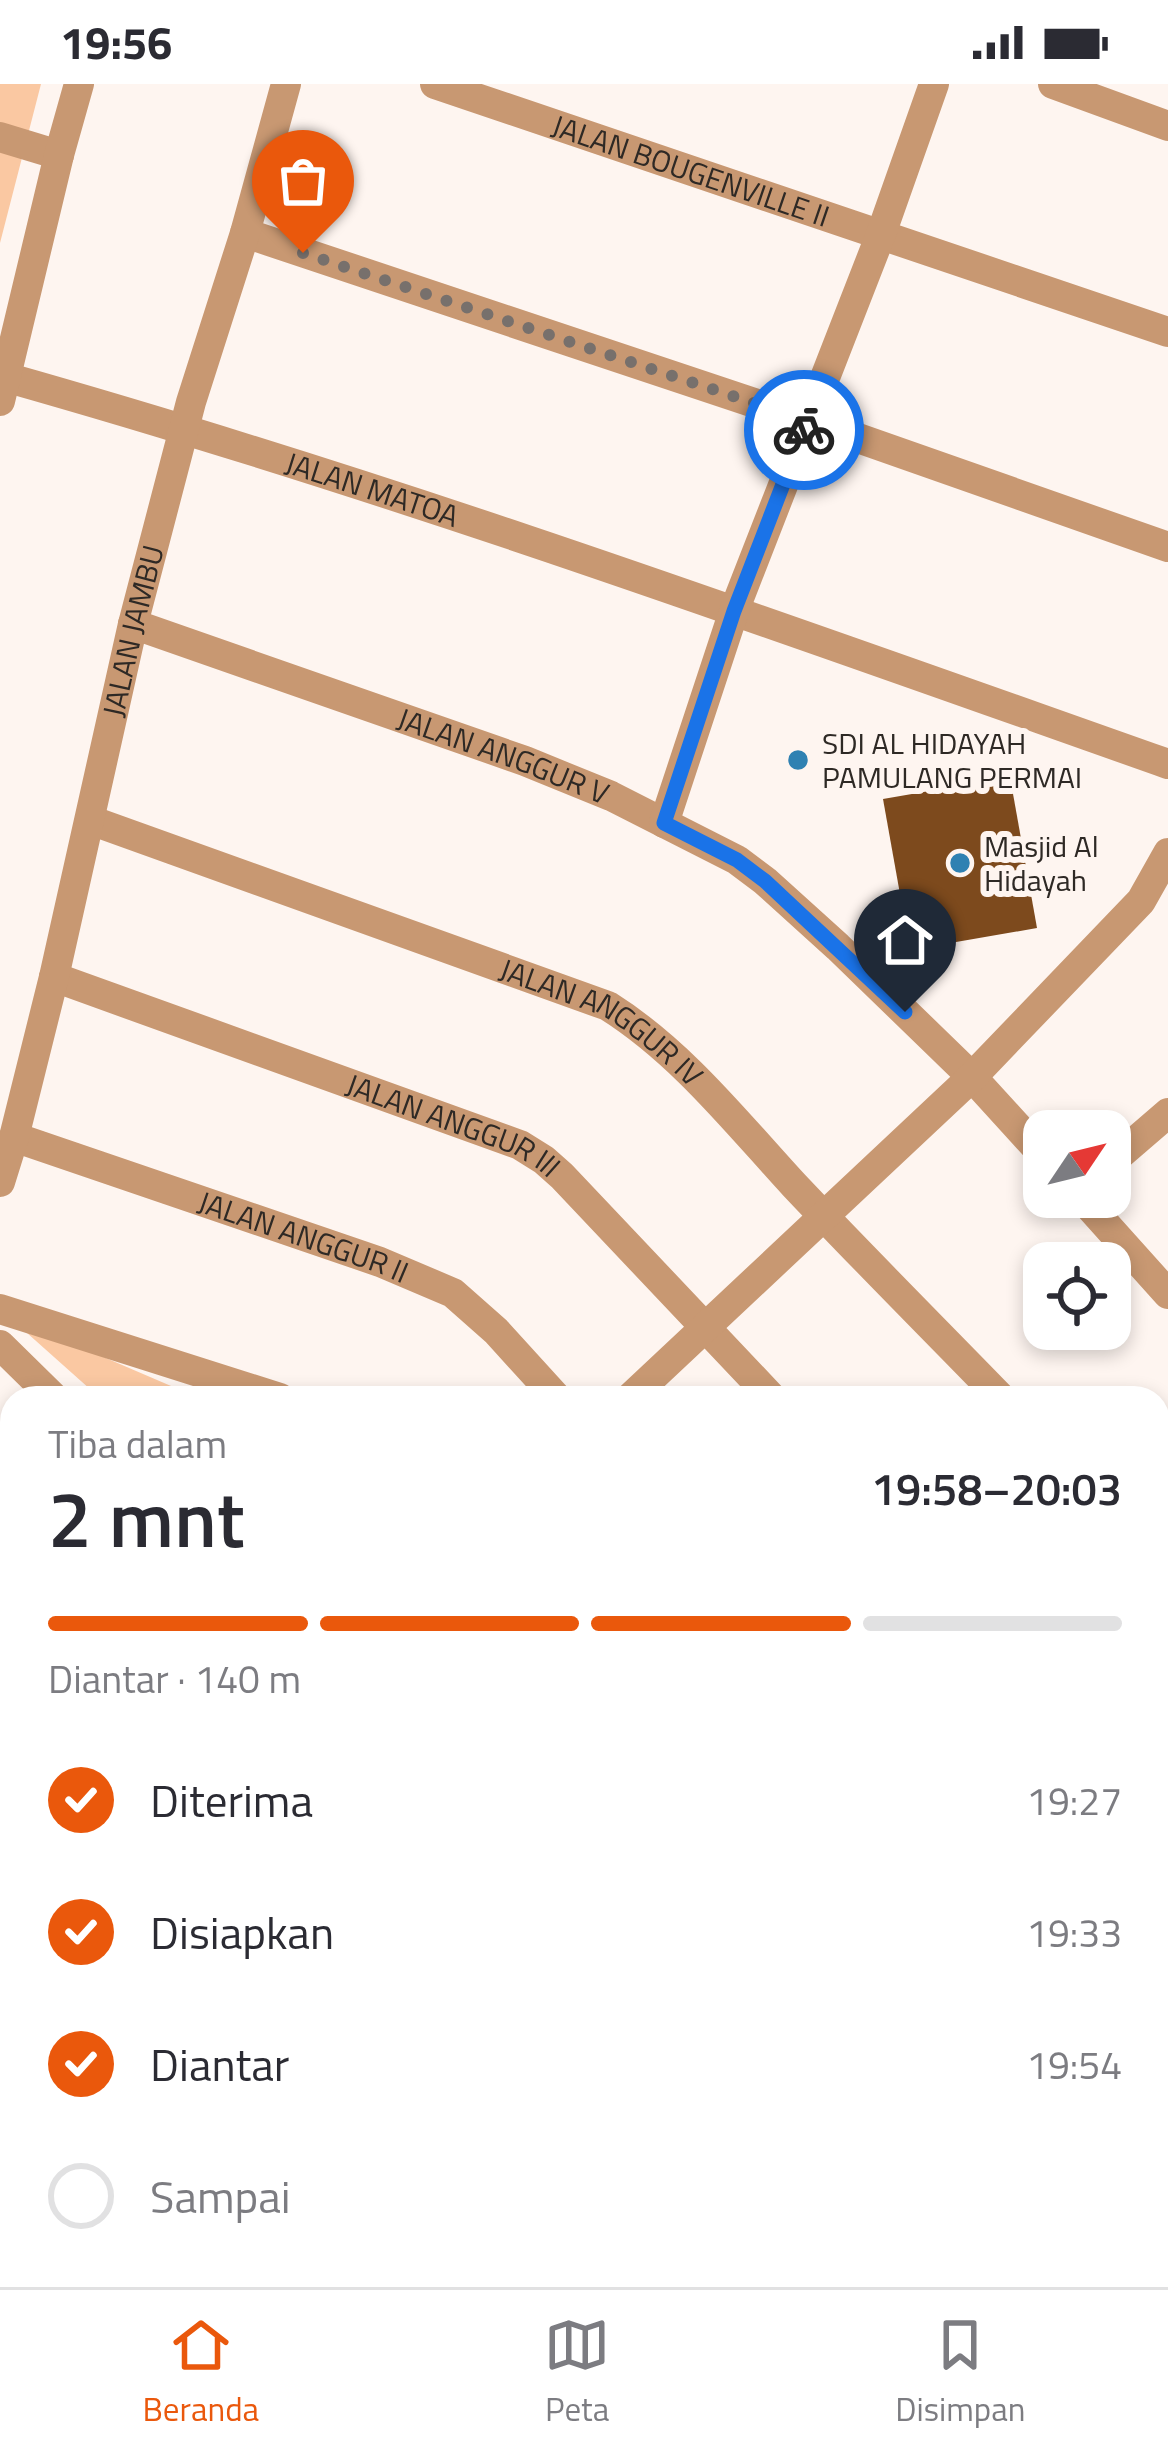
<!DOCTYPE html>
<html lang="id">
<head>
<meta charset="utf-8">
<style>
  :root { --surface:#fff; --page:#f2f2f3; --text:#2b2b33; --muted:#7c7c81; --line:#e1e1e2; --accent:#ea580c }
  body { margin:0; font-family:"Titillium Web",sans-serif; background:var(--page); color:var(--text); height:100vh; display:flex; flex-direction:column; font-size:45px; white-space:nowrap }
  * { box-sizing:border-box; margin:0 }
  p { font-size:39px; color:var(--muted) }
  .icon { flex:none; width:66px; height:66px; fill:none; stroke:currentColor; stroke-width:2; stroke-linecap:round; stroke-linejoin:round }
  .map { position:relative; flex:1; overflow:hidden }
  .sheet { position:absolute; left:0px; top:1302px; width:1170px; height:903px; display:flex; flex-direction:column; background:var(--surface); border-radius:36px 36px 0 0; box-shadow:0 6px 18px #0003 }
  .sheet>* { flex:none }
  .needle { width:78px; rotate:55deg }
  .tools { position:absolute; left:1023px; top:1026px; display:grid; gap:24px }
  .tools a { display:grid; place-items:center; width:108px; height:108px; border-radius:24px; background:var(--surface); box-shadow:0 6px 18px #0003; font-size:60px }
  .pin { position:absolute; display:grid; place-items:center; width:102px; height:102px; color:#fff; margin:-123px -51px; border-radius:50% 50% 50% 0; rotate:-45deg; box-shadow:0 0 12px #0007 }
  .pin .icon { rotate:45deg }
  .courier { position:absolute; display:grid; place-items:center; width:120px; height:120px; margin:-60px; border:9px solid #1a73e8; border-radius:50%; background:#fff; color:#222; box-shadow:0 3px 15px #0007 }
  .overview em { font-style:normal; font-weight:600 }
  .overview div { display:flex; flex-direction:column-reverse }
  .overview { display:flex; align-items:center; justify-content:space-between; height:204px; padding:0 48px }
  h1 { font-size:78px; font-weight:600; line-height:90px }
  .bar { display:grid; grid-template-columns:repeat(4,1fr); gap:18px 12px; align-content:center; height:144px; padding:0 48px }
  .bar i { height:15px; border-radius:9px; background:var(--line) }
  .bar .active { background:var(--accent) }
  .bar p { grid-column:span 4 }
  ol { padding:0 48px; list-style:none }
  li { display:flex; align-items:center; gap:36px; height:132px }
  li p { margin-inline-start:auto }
  li .icon { padding:12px; border-radius:50%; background:var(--accent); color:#fff; stroke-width:4 }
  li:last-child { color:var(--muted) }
  li i { width:66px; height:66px; border:6px solid var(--line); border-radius:50% }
  .status { display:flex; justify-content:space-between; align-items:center; height:84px; padding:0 60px; background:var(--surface); direction:ltr }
  .status svg { height:33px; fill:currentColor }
  .menu { display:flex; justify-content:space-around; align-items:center; height:168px; border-top:3px solid var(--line); background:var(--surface); font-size:33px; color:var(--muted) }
  .menu a { display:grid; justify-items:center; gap:6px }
  .menu .active { color:var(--accent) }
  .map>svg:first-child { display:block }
  .green { fill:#fac8a2 }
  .building { fill:#7d4a1d }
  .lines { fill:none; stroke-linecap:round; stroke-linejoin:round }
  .minor { stroke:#c89872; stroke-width:30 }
  .done { stroke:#77706c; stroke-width:12; stroke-dasharray:0 21.6 }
  .route { stroke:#1a73e8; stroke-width:15 }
  .poi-dot { fill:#2f81b2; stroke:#fef5f0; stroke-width:4.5 }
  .labels { text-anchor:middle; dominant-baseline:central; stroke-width:12; stroke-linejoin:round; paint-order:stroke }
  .street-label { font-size:30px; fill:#2e2925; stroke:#fef5f0 }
  .poi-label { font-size:30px; fill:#2e2925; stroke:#fef5f0; text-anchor:start }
</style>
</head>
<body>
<div class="status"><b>19:56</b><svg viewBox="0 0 49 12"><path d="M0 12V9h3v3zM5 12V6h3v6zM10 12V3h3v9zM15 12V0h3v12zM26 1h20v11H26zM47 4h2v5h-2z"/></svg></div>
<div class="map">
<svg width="1168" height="2203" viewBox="0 0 1168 2203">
  <rect width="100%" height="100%" fill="#fef5f0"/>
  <!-- green -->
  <path class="green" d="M0,0H41L0,159Z
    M8,1232L199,1314H100Z"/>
  <!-- building -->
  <path class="building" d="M1010,693L1037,844L910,866L883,715Z"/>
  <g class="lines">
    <!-- minor -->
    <g class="minor">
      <path id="s1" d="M435,0L1168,248"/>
      <path d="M1053,0L1168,42"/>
      <path d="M0,53L59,71"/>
      <path d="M245,149L838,347L1168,463"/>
      <path id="s2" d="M5,293C398,404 783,544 1168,680"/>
      <path d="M0,317L59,71L79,0"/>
      <path id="s3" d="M133,540L525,677L611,712L737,776L765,797L838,863L972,993L1044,1072"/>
      <path id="s4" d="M90,736L608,922C681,968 736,1038 794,1101C862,1173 932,1243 1001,1314"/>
      <path d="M664,739L734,527L881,150L934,0"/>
      <path id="s5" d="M54,893L520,1061L544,1076L562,1092L772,1314"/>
      <path id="s6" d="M14,1053L380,1178L453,1209L496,1247L557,1314"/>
      <path d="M1110,1079L1168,1029"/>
      <path id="s7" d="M0,1098L14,1053L54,893L133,540L191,318L245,149L286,0"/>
      <path d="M1081,1113L1168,1210"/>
      <path d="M0,1225L280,1314"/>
      <path d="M0,1261L54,1314"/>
      <path d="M630,1314L972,993L1141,817L1168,769"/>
      <path d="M1158,1397L1168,1393"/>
      <path d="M0,1543L12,1556"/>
      <path d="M0,1829L12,1842"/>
      <path d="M0,1993L12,1983"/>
      <path d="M354,2193L358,2203"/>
      <path d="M391,2193L396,2203"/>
      <path d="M33,2203L45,2193"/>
    </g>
  </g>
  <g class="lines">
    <!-- done -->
    <path class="done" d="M303,169L808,337L804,346"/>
    <!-- route -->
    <path class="route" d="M804,346L734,527L664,739L737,776L765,797L905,928"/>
  </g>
  <!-- markers -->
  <g class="poi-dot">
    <circle cx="798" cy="676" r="12"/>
    <circle cx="960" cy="779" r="12"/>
  </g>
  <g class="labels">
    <!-- street labels -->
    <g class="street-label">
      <text stroke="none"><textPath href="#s1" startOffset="270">JALAN BOUGENVILLE II</textPath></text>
      <text stroke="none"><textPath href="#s2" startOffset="384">JALAN MATOA</textPath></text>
      <text stroke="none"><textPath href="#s7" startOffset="567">JALAN JAMBU</textPath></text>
      <text stroke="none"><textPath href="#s3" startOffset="393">JALAN ANGGUR V</textPath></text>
      <text stroke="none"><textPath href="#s4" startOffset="552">JALAN ANGGUR IV</textPath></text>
      <text stroke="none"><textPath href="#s5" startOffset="426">JALAN ANGGUR III</textPath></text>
      <text stroke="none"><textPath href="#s6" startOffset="306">JALAN ANGGUR II</textPath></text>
    </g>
    <!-- poi labels -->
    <g class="poi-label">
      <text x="822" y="659">SDI AL HIDAYAH<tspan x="822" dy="34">PAMULANG PERMAI</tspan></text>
      <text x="984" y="762">Masjid Al<tspan x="984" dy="34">Hidayah</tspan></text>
    </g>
  </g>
</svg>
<div class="tools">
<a><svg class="needle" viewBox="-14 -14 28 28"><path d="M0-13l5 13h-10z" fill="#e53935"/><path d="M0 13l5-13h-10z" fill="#7c7c81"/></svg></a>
<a><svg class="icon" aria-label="locate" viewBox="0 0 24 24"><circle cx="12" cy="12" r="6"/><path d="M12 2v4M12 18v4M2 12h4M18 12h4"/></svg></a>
</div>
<div class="pin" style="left:303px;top:169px;background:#ea580c"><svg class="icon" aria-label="bag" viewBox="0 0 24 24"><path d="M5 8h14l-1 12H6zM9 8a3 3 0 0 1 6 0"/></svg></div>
<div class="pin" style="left:905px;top:928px;background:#1f2937"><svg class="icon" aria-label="home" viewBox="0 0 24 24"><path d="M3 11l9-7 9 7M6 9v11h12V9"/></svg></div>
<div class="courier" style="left:804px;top:346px"><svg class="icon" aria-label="bike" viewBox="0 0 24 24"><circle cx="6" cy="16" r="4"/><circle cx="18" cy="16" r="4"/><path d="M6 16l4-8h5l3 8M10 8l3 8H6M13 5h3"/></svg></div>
<section class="sheet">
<div class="overview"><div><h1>2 mnt</h1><p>Tiba dalam</p></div><em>19:58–20:03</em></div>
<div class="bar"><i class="active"></i><i class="active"></i><i class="active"></i><i></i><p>Diantar · 140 m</p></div>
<ol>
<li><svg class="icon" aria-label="check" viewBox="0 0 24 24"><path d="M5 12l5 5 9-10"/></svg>Diterima<p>19:27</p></li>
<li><svg class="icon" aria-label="check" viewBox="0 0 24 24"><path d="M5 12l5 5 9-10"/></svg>Disiapkan<p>19:33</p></li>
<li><svg class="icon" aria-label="check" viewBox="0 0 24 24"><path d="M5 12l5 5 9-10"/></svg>Diantar<p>19:54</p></li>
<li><i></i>Sampai</li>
</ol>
</section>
</div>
<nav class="menu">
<a class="active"><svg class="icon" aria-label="home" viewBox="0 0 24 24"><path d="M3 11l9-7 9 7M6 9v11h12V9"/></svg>Beranda</a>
<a><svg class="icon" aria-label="map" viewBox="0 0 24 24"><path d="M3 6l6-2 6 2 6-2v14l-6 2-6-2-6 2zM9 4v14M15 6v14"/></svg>Peta</a>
<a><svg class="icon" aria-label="saved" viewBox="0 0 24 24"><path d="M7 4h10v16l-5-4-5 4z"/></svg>Disimpan</a>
</nav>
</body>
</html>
